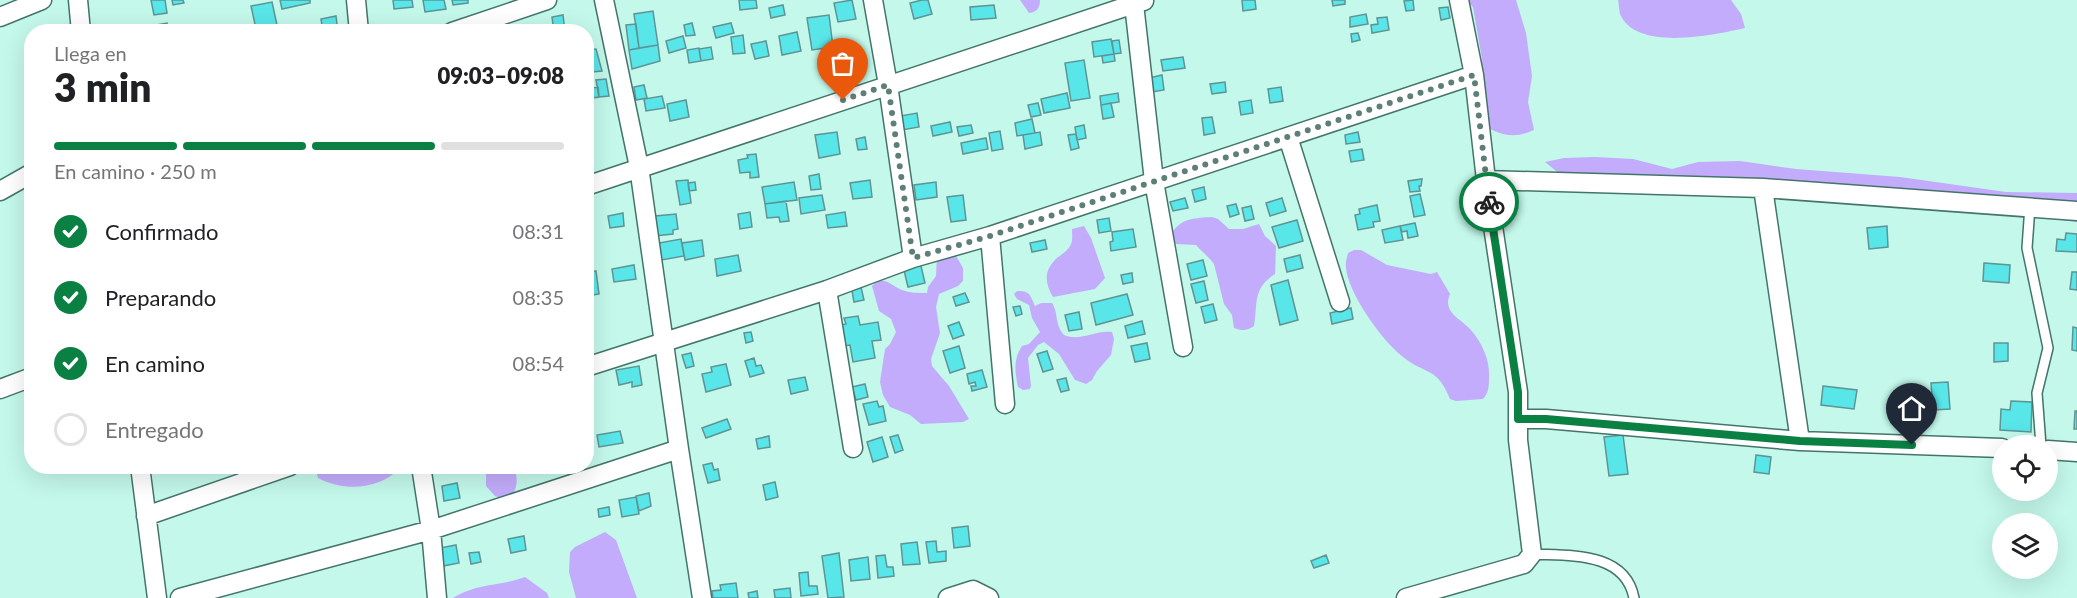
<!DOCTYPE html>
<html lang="es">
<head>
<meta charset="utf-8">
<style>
  :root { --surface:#fff; --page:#f6f6f6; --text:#202124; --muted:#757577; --line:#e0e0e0; --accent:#0b8043 }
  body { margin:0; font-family:Lato,sans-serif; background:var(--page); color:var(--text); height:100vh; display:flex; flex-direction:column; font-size:22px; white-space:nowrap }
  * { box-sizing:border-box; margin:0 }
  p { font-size:20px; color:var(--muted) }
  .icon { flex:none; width:33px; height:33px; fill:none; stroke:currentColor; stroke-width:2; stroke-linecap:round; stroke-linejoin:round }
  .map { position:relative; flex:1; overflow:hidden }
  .panel { position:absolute; left:24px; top:24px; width:570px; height:450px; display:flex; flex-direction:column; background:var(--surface); border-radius:24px; box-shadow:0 6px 24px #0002 }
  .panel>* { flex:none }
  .controls { position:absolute; left:1992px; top:435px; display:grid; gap:12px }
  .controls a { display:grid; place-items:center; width:66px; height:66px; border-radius:50%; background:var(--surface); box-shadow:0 6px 24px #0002; font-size:30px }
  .pin { position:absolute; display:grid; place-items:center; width:51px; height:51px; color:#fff; margin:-62px -26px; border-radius:50% 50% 50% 0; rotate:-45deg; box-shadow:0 0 6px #0007 }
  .pin .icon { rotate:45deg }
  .courier { position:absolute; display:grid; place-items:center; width:60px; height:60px; margin:-30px; border:4px solid #0b8043; border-radius:50%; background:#fff; color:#222; box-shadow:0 2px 8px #0007 }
  .summary em { font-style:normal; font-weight:800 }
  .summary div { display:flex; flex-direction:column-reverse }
  .summary { display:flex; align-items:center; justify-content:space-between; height:102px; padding:0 30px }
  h1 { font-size:39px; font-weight:800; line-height:45px }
  .bar { display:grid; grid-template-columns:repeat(4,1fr); gap:9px 6px; align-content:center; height:72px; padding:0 30px }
  .bar i { height:8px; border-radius:4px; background:var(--line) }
  .bar .current { background:var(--accent) }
  .bar p { grid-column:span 4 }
  ol { padding:0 30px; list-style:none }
  li { display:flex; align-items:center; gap:18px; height:66px }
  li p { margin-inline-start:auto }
  li .icon { padding:6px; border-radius:50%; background:var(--accent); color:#fff; stroke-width:4 }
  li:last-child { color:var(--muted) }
  li i { width:33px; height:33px; border:3px solid var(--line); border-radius:50% }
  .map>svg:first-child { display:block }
  .green { fill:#c3acfb }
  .building { fill:#59e6e9; stroke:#5e9495; stroke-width:1.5 }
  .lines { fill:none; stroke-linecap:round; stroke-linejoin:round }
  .lane-casing { stroke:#44756a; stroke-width:12 }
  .street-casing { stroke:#44756a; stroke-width:21 }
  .lane { stroke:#fff; stroke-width:9 }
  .street { stroke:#fff; stroke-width:18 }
  .done { stroke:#5e7f76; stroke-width:6; stroke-dasharray:0 10.8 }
  .route { stroke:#0b8043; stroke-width:8 }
</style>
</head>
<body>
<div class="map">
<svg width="2077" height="598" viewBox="0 0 2077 598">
  <rect width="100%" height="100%" fill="#c3f8ea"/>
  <!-- green -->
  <path class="green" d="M1020,0H1040C1040,8 1037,12 1029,13Z
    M1466,0H1516L1526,33L1532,76L1528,102L1534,130C1514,139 1502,136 1483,125L1480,86L1482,59L1473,7Z
    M1618,0H1731L1741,14L1745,28C1714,35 1636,52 1620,14C1619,10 1619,4 1618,0Z
    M1595,157L1633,159L1672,169L1698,162L1740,161L1796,169L1900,177L2006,192L2077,193V222L2039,217H2013L2001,212L1935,211L1923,206L1566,179L1545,162L1564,158Z
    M1212,217L1218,219L1229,229H1243L1259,224L1265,236L1276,246L1275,274C1252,289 1258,303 1254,326C1247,331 1242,331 1234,328L1232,315L1224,304L1214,264C1209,257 1202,252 1196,245L1176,244L1172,240V233C1181,218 1196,218 1212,217Z
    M1084,226L1091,238L1105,278L1095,289L1053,297C1046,285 1043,273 1054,261C1059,255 1068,252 1071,244C1073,240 1072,234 1072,229Z
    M1354,250H1361L1387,265L1431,274L1437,272L1450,294C1442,313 1461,318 1471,330C1482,343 1490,360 1489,377C1489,386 1489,392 1483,399L1456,401L1450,399C1437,366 1425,375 1403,357C1383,342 1347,292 1346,267C1345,263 1347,258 1348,253Z
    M949,254L956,256L963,268V281L958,286L939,294L936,307L940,333L931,359L932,366L949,386L969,419L963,422L921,424L910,415L890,407L883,395L880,382L885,349L890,344L896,332L891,319L879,311L872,286C885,274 890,286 902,290C910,293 918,293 927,293L928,287L936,276L937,256Z
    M1017,291C1030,290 1030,295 1035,306L1041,303H1052C1059,314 1054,323 1064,335C1080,342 1095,330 1112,332L1114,339L1111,355L1097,371L1092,380L1086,384L1075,380L1059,354L1044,342L1038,345L1028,358L1031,386L1030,389L1023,390L1018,387C1015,372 1013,359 1022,346L1029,344L1040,332L1032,318L1029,305L1017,299L1014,294Z
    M315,467V466L401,467C380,490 344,492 318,478Z
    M490,467H514C519,481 517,490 508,501L495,496L486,486V472Z
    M605,532L616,540L637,598H576L569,572L570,552L575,547Z
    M525,577L547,593L549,598H453C479,582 498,587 525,577Z"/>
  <!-- building -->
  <path class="building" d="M151,0H165L167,13L154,15Z
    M172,0H183L184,3L173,5Z
    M280,0H310V3L282,9Z
    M393,0H412L413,7L394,9Z
    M423,0H444L446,9L425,12Z
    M452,0H468V3L453,5Z
    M739,0H756L757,8L740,10Z
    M852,0L856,19L838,22L834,3Z
    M922,0H928L932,14L914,19L910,3Z
    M1242,0H1255L1256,9L1243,11Z
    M1332,0H1345V4L1333,6Z
    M1413,0L1414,10L1406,11L1404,1Z
    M272,2L277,25L256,29L251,6Z
    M783,5L785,15L771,18L769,8Z
    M994,5L996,18L971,20L970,7Z
    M1448,7L1450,18L1441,20L1439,8Z
    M653,11L658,45L639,48L634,14Z
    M1366,14L1368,24L1350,27V17Z
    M563,15L565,32H554L552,17Z
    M829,15L833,47L812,50L807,18Z
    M336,16L338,32H323L321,19Z
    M1387,17L1389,30L1372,33L1371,25L1378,24L1377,18Z
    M167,23L169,32H158L156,25Z
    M692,23L695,35L686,36L684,25Z
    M731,23L734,33L716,38L713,27Z
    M636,24L639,48L629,50L626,25Z
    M797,32L801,51L782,55L779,36Z
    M1358,33L1360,40L1352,42L1351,34Z
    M743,35L745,53L733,54L731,37Z
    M683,36L686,48L669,53L666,41Z
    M1111,39L1114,54L1094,57L1092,42Z
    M1119,40L1121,53L1114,54L1112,41Z
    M766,41L769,56L755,59L751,44Z
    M658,45L660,61L632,69L629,50Z
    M711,47L713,59L701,61L699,49Z
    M699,48L701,61L689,63L687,50Z
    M596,49L602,71L592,72L588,50Z
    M1114,54L1115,61L1103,63L1102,56Z
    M1183,57L1185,68L1163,71L1161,60Z
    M1084,60L1090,98L1071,101L1065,63Z
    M1162,75L1164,90L1152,92L1149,78Z
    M606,79L609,96L599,97L596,80Z
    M1225,82L1226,92L1212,94L1210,84Z
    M644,85L647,98L636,100L634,87Z
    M598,87L599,97L586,99V89Z
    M1281,87L1283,101L1270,103L1268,89Z
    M1067,93L1070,108L1044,113L1041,99Z
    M1118,93L1119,102L1101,105L1100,96Z
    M662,96L665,108L646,111L644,99Z
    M686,100L689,117L670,121L667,104Z
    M1251,100L1253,113L1241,115L1239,102Z
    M1038,103L1041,115L1031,117L1028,105Z
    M1111,103L1114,117L1103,119L1101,105Z
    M917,113L919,127L902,130L900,116Z
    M1212,117L1215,133L1204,135L1202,118Z
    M1032,119L1035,133L1017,136L1015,123Z
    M950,122L952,132L933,136L931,126Z
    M971,125L973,133L959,136L957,127Z
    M1084,125L1086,138L1077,140L1075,127Z
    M1000,131L1003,149L992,151L989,133Z
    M837,132L840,154L819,158L815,135Z
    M1040,132L1042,145L1025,149L1023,135Z
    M1358,132L1360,142L1346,144L1345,135Z
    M1076,134L1079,148L1071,150L1068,135Z
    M865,137L867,149L858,150L856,139Z
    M986,138L988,149L963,154L961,143Z
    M1362,149L1364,160L1351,162L1349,151Z
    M756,154L759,177L750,178V172L740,173L738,160L748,158L747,155Z
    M819,174L821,189L811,190L809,176Z
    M1422,179L1421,186H1419L1420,191L1410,192L1408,181Z
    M688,180L691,203L680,205L676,181Z
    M870,180L872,197L853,199L850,183Z
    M695,182L696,190L689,191L688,183Z
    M794,182L797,200L765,204L762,187Z
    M936,182L937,197L916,200L914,185Z
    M1204,187L1206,199L1195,202L1192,190Z
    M1420,194L1425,215L1414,217L1410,196Z
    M822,195L825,210L801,214L799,198Z
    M963,195L966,220L951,222L947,197Z
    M1185,198L1188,208L1173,211L1170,202Z
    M1282,198L1286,211L1270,216L1266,203Z
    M786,201L789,221L780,222L779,217L767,218L765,204Z
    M1236,204L1239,214L1230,217L1227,206Z
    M1377,205L1380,221L1373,222L1374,227L1358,230L1355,215L1360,214L1359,209Z
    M1251,206L1254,219L1245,221L1242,208Z
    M750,212L752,227L740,229L738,214Z
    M845,212L847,226L828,228L826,215Z
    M623,213L624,226L610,228L608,216Z
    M676,214L678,229L673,230V234L655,236V216Z
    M1109,218L1111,231L1099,233L1097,220Z
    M1297,220L1303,241L1279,248L1272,227Z
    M1415,223L1418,236L1408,238L1407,231L1402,232L1400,226Z
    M1400,226L1403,240L1385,243L1382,230Z
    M1887,226L1888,247L1869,249L1867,228Z
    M1133,229L1136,247L1111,251L1110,242L1113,241L1112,232Z
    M2066,233L2077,234V252L2056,251L2057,239L2065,240Z
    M681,239L684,256L656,261L653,244Z
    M702,240L704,256L685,260L682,243Z
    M1045,240L1047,249L1032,252L1030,243Z
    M738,255L741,271L717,276L715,259Z
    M1300,255L1303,268L1287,272L1284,259Z
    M1203,260L1207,276L1191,280L1187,264Z
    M920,262L925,283L908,287L903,266Z
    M1984,263L2010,265L2009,283L1983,281Z
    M634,265L636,279L614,282L612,269Z
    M596,271L599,294L587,296L586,273Z
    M2072,272H2077V290L2070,289Z
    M1132,273L1133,282L1123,284L1121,275Z
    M1288,280L1298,320L1280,325L1271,285Z
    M1204,281L1208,300L1196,303L1191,284Z
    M860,283L864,300L854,302L851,285Z
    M965,293L969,302L956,306L953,297Z
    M1127,294L1133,315L1096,325L1091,303Z
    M1213,304L1217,320L1205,323L1201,307Z
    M1020,306L1022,314L1016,316L1013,307Z
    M1351,308L1353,319L1332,324L1330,313Z
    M1079,312L1082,329L1069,331L1065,315Z
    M858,316L860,325L878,322L881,340L872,341L875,358L853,362L850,345L838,347L835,326L846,324L844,318Z
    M1142,321L1145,334L1128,338L1125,326Z
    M959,322L964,335L953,339L948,326Z
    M2073,327L2077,328V351L2072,350Z
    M751,332L753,341L746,343L744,333Z
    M1147,343L1150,359L1135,362L1131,346Z
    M1994,343H2008V361L1994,362Z
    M959,346L965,368L950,373L943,351Z
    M1047,351L1053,369L1043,372L1037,354Z
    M691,353L694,366L686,368L682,355Z
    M754,358L756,366L761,365L764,373L750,377L745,361Z
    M726,364L731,385L706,392L702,374L712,372L711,367Z
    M639,366L642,385L632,387V382L619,385L616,370Z
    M982,370L987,387L972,391L971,386H976L975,382L969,384L967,374Z
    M805,377L808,390L791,394L788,380Z
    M1066,378L1069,390L1061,392L1057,380Z
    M1948,382L1950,409L1933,410L1931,383Z
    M865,384L868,397L856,400L852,387Z
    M1823,386L1857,390L1854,409L1821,405Z
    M877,401L879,407L883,406L886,421L869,425L863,404Z
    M2011,401L2032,402L2031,432L2000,430L2001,409L2010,410Z
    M2075,411H2077V429H2074Z
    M727,419L731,429L706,438L702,428Z
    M620,431L623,443L599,447L597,435Z
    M898,435L903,450L895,453L890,437Z
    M1623,435L1628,474L1609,476L1604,437Z
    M769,436L770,447L758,449L756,439Z
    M882,437L888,457L873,462L867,442Z
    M1756,455L1771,457L1769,474L1754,472Z
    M712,463L714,470L718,469L720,480L708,483L703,465Z
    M775,482L778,497L766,500L763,485Z
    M457,483L460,498L444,501L442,486Z
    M649,493L651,506L639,511L636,496Z
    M636,497L639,514L622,517L619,500Z
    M609,507L610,515L599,517L598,509Z
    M968,526L970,546L954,548L952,528Z
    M524,536L526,550L511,553L508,539Z
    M936,541L937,552L946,551V561L929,563L926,542Z
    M917,542L920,564L903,565L901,544Z
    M456,545L459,563L443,566L440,548Z
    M479,552L481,562L471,564L469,553Z
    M839,553L844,597L828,598L822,556Z
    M885,555L887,567H893L894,576L878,578L876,556Z
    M1326,555L1329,563L1314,568L1311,561Z
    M868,557L870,579L851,581L849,560Z
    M808,572L809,586H817L818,594L801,596L799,573Z
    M736,583L738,598H713L712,591L721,590L720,585Z
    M790,588L791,598H775L774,590Z
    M757,591L758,598H749L748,593Z"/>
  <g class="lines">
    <defs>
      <path id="lane" d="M2030,206L2027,248L2048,348L2037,393L2041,446
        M1532,554C1569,556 1625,551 1634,598"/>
      <path id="street" d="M78,0L81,32
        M356,0L359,32
        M604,0L639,167L679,449L702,598
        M873,0L888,85L913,258
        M1459,0L1474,75L1486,180L1518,392V419
        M1144,1L1134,4L1154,181L1183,347
        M0,17L42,0
        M452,32L547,0
        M1288,137L1340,302
        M1486,180L1763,188L2077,211
        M586,186L1134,4V0
        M1763,188L1800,441
        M0,191L32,173
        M990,236L1005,404
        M827,290L853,448
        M586,367L827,290L913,258L990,236L1474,75
        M0,389L32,377
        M2048,450L2077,452
        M140,466L157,598
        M421,466L431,530L437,598
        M146,516L290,466
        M180,598L431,530L679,449
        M948,598L973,590L989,598
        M1406,598L1524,564L1532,554L1518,440V419H1546L1800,441L2002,448"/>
    </defs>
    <!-- lane casing -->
    <use href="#lane" class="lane-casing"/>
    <!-- street casing -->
    <use href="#street" class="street-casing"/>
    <!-- lane -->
    <use href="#lane" class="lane"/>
    <!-- street -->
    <use href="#street" class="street"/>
  </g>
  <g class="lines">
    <!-- done -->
    <path class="done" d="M843,100L888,85L913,258L990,236L1474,75L1489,202"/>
    <!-- route -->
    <path class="route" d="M1489,202L1518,392V419H1546L1800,441L1912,445"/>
  </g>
</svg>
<div class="controls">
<a><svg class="icon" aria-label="locate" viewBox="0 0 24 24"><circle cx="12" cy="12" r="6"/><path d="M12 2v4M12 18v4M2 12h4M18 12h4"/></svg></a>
<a><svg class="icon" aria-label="layers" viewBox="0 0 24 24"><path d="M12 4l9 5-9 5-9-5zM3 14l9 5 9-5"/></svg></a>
</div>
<div class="pin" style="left:843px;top:100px;background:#ea580c"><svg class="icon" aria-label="bag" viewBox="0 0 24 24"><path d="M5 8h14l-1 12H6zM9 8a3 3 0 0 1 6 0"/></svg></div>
<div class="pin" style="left:1912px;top:445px;background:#1f2937"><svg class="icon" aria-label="home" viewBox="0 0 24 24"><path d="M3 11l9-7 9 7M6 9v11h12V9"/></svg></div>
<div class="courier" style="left:1489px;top:202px"><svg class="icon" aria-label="bike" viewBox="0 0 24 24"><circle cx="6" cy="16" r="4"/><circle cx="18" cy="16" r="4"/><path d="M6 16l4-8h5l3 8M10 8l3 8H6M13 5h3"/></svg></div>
<section class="panel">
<div class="summary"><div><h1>3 min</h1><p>Llega en</p></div><em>09:03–09:08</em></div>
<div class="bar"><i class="current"></i><i class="current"></i><i class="current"></i><i></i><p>En camino · 250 m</p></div>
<ol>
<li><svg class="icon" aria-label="check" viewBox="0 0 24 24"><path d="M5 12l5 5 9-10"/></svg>Confirmado<p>08:31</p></li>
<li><svg class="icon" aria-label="check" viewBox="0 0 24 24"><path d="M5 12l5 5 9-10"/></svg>Preparando<p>08:35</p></li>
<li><svg class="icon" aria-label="check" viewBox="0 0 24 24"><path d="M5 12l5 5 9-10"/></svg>En camino<p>08:54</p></li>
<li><i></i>Entregado</li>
</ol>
</section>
</div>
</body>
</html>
